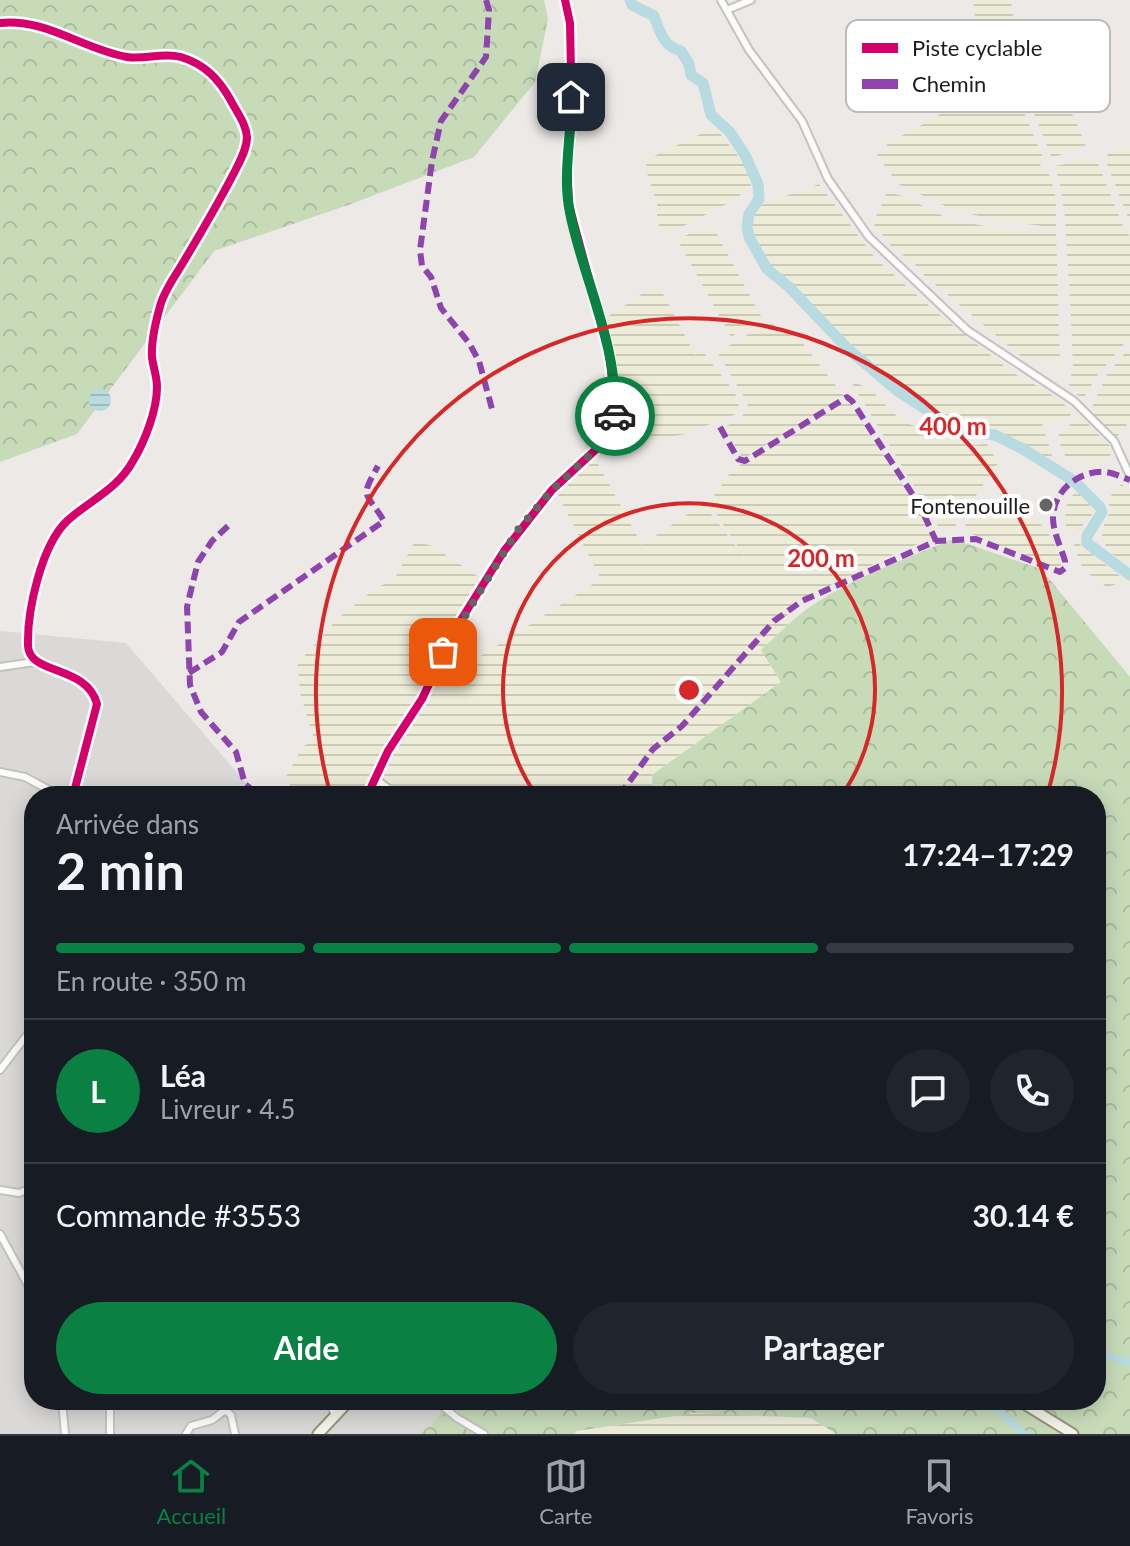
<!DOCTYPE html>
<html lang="fr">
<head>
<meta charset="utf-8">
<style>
  :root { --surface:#171b24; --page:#20242c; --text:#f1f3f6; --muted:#9ea1a6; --line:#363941; --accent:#0b8043 }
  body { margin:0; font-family:Lato,sans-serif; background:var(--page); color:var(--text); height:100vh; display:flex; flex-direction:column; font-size:30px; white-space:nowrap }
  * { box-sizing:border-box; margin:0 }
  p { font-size:26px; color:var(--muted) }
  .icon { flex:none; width:44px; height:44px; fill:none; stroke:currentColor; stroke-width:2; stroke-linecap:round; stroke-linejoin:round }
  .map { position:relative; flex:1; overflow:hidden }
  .details { position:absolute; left:24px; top:786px; width:1082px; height:624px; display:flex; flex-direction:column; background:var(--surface); border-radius:32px; box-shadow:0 4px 20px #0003 }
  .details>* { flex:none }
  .pin { position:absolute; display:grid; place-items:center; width:68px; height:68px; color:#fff; margin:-34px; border-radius:16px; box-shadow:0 4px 12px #0006 }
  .courier { position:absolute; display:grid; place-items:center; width:80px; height:80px; margin:-40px; border:6px solid #0b8043; border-radius:50%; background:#fff; color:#222; box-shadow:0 2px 10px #0007 }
  .summary em { font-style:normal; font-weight:700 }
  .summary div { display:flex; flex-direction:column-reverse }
  .summary { display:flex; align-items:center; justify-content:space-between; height:136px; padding:0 32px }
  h1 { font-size:52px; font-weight:700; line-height:60px }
  .bar { display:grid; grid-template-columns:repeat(4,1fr); gap:12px 8px; align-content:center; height:96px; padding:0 32px }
  .bar i { height:10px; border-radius:6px; background:var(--line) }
  .bar .selected { background:var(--accent) }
  .bar p { grid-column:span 4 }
  .line { display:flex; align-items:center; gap:20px; padding:0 32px; border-top:2px solid var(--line) }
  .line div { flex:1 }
  .round { display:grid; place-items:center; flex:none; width:84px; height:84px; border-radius:42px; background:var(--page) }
  .action { display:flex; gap:16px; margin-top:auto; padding:16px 32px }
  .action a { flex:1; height:92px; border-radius:48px; background:var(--accent); color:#fff; font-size:32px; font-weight:700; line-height:92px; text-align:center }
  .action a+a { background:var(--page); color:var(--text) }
  .tabs { display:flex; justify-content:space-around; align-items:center; height:112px; border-top:2px solid var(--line); background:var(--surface); font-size:22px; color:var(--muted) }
  .tabs a { display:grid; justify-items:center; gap:4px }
  .tabs .selected { color:var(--accent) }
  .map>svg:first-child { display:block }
  .residential { fill:#dbd9d7 }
  .farmland { fill:url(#farmland-rules) }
  .forest { fill:url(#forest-crowns) }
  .water { fill:url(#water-rules) }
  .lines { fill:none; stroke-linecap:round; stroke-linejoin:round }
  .canal { stroke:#b8dae1; stroke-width:7 }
  .river { stroke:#b8dae1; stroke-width:11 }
  .street-casing { stroke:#c4c3c2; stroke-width:10 }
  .secondary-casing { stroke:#96967d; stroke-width:13 }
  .street { stroke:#fcfcfb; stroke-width:6 }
  .secondary { stroke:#f4f3e9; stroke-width:9 }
  .quiet { stroke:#8e44ad; stroke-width:6; stroke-dasharray:12 6; stroke-linecap:butt }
  .cycleway-casing { stroke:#fff; stroke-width:13 }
  .cycleway { stroke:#d6006c; stroke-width:8 }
  .done { stroke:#656463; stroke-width:8; stroke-dasharray:0 14.4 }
  .route { stroke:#0b8043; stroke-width:10 }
  .ring { fill:none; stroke:#d62828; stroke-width:4 }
  .poi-dot { fill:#656463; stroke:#fff; stroke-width:3 }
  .labels { text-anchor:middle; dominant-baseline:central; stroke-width:8; stroke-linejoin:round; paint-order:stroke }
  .poi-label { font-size:22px; fill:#1d1d1d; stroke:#fff; text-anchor:end }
  .key { fill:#fff; stroke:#bbb; stroke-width:2 }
  .key-label { font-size:22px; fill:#1d1d1d }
  .centre { fill:#d62828; stroke:#fff; stroke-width:4 }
  .ring-label { font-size:24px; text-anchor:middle; font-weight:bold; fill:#d62828; stroke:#fff; stroke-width:8; stroke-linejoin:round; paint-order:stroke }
</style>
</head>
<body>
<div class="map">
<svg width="1130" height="1434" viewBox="0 0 1130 1434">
  <defs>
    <pattern id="farmland-rules" width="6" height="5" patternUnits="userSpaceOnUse" patternTransform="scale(2)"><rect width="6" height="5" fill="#edecd8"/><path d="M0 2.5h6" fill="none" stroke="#cbcab9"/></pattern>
    <pattern id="forest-crowns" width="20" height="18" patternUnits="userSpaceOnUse" patternTransform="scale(2)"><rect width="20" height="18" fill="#c7dbb9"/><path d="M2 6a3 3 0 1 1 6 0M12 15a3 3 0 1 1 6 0" fill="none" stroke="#aabc9f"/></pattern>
    <pattern id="water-rules" width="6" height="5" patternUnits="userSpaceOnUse" patternTransform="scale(2)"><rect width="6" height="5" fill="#b8dae1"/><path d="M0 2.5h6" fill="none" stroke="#9ebbc1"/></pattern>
  </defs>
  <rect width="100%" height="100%" fill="#ece9e6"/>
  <!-- residential -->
  <path class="residential" d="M0,631L126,643L257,796H34V1400H450L431,1425L419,1434H0Z"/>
  <!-- farmland -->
  <path class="farmland" d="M973,0H1011L1019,65L985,71L981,69Z
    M1053,71L1086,145L1052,158L1021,80Z
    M1015,92L1043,158L1040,165L1050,176L1056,198V228L992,219L954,210L898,184L877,155L889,143L955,106Z
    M715,127L748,169L752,184L736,199L668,234L661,233L657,217V203L647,173L646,160Z
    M1130,146V222L1105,159L1109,153Z
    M1096,158L1123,226L1130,237V337L1099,373L1082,400L1069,385L1073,368L1071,316L1065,218L1061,190L1055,166Z
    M819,184L876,259L936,312L1013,373L1045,390L1074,412L1062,422L1042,423L1052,456L1048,459L993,430L958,425L914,400L849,347L776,273L756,244L752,233L751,217L761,205Z
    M887,192L903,196L951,220L1003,229L1056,232L1060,362L1023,358L919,271L915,264L891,246L873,223Z
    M710,226L713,227L762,318L731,337L677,239Z
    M657,287L661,290L695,355L703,352L733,390L739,402L738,413L686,434L625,445L616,444L613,440L622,420L607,317L642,294Z
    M769,322L794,336L804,345L844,396L743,459L724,427L741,419L748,404L719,355L720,351Z
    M1130,347V420L1117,437L1091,414V409L1106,376Z
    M850,380L867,388L881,399L891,412L909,424L970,445L987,444L998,463L954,528L950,530L938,526Z
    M845,401L850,404L896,474L924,518L933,539L906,548L783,609L792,621L761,650L781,682L652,775L653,796H282L291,788L286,777L303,746L312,742L313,735L300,693L298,663L337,619L372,591L395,578L415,541L432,546L482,579L435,685L601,579L558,495L595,458L642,545L703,504L746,559L709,503L730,473L740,465Z
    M1080,416L1115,451L1102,462L1080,463L1066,457L1061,449L1059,434Z
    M1122,484L1130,494V564L1112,554L1102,540V530L1110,511L1109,500L1114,490Z
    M1078,492L1095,511L1074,535L1066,526L1065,511L1070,497Z
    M1003,497L1044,527L1061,554V568L1050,567L967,532L964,528L966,524Z
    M1074,543H1078L1126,581L1107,587L1089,574L1079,562Z
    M694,1413L811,1418L836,1434H574L577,1431Z"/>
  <!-- forest -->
  <path class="forest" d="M0,0H544L548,19L535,82L474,157L351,204L214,251L77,434L0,462Z
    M953,539L1041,569L1130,677V1434H836L811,1418L694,1413L577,1431L574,1434H419L431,1425L450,1400H1096V796H653L652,775L781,682L761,650C776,636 791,621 807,609C852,578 903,560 953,539Z"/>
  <!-- water -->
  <path class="water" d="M89 400a11 11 0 1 1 22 0a11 11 0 1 1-22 0Z"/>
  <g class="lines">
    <!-- canal -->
    <path class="canal" d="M1096,1356L1114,1357L1130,1364
      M987,1400L1024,1434"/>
    <!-- river -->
    <path class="river" d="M630,0L632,5L654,16C660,32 663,46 681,51L689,64L691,75L703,83L711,115L730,132L745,155L758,184L759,199L749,214L747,227L749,237L767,269L789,287L848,349L899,392L958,430L995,435L1023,449L1074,481L1100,507L1102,512L1087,536V543L1130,575"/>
    <defs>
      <path id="street" d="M721,0L749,50L802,121L828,179L869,237L967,330L1074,401L1114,441L1130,476
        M727,10L751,0
        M0,23C46,18 82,49 127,57C145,60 162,52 181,57C204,64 218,78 230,99C236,111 246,123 247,137C247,149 240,161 235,171C219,202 202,231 184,261C176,275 166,288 161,303C156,320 151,340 152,357C153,367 157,376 157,387C157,410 145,441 133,461C117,490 90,500 67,521C41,546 27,611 28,646C29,675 87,665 97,704L73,796
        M0,667L34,662
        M0,772L25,777L60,796
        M376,779L398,796
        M367,796L388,751L422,699L454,631L504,551L552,490L604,442L613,428L615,406L609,353L569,205L567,160L572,119L570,23L565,0
        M33,1027L31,1053L34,1080
        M0,1070L34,1026
        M34,1133V1159
        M0,1190L19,1193L34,1187
        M0,1234L34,1296
        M62,1400L65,1434
        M110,1400V1434
        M329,1400L335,1416
        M435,1400L457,1418L484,1434
        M186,1434L191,1426L212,1420L225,1410L231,1415L235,1434"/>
      <path id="secondary" d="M1018,1400L1073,1434
        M318,1434L350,1400"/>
    </defs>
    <!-- street casing -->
    <use href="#street" class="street-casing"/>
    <!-- secondary casing -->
    <use href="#secondary" class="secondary-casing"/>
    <!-- street -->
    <use href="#street" class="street"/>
    <!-- secondary -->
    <use href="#secondary" class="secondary"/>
    <!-- quiet -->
    <path class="quiet" d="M486,0L489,10L486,57L441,121L432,161L420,250L422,266L431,277L441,308L469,343L479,361L492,409
      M720,427L738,459L745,461L847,397L852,401L920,506L936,541
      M228,526L212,541L198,562L191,590L187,607L190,685L201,712L236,752L245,784L260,796
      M189,673L222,652L239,622L384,521C366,491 359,500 378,466
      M619,796L653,749L682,726L774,621L802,601L936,541L976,539L1060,572L1065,568V561C1061,547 1053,532 1053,518C1053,491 1079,470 1105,472C1114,473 1122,477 1130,480"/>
    <defs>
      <path id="cycleway" d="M0,23C46,18 82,49 127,57C145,60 162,52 181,57C204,64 218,78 230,99C236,111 246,123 247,137C247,149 240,161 235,171C219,202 202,231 184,261C176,275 166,288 161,303C156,320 151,340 152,357C153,367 157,376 157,387C157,410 145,441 133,461C117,490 90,500 67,521C41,546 27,611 28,646C29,675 87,665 97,704L73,796
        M367,796L388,751L422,699L454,631L504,551L552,490L604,442L613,428L615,406L609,353L569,205L567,160L572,119L570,23L565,0"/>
    </defs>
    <!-- cycleway casing -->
    <use href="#cycleway" class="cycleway-casing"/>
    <!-- cycleway -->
    <use href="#cycleway" class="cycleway"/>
  </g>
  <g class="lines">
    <!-- done -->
    <path class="done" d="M443,652L517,531L552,490L604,442L613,428L615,416"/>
    <!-- route -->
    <path class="route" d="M571,97C572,136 562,175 570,213C584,281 618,345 615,416"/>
  </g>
  <!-- distance rings -->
  <g class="ring">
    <path d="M536 795A186 186 0 1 1 842 795"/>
    <path d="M331 796A373 373 0 1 1 1047 796"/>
  </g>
  <!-- markers -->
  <circle class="poi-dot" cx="1046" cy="505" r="8"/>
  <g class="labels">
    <!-- poi labels -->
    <g class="poi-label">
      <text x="1030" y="505">Fontenouille</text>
    </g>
  </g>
  <!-- legend -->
  <rect x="846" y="20" width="264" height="92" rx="12" class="key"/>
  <rect x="862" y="43" width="36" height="10" fill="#d6006c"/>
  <rect x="862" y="79" width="36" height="10" fill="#8e44ad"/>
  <g class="key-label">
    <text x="912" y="56">Piste cyclable</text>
    <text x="912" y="92">Chemin</text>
  </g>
  <circle cx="689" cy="690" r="12" class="centre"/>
  <g class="ring-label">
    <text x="953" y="435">400 m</text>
    <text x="821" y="567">200 m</text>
  </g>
</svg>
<div class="pin" style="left:443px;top:652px;background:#ea580c"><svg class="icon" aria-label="bag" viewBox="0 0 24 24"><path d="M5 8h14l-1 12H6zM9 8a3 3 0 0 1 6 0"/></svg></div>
<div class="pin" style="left:571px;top:97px;background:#1f2937"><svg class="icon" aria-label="home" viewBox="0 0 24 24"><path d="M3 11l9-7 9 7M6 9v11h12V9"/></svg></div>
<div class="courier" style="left:615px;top:416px"><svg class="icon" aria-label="car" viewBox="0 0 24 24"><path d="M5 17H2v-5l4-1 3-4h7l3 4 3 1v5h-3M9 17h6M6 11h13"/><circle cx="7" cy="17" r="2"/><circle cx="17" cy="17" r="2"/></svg></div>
<section class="details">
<div class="summary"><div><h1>2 min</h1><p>Arrivée dans</p></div><em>17:24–17:29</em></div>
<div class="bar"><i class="selected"></i><i class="selected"></i><i class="selected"></i><i></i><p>En route · 350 m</p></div>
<div class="line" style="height:144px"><b class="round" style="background:var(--accent);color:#fff">L</b><div><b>Léa</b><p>Livreur · 4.5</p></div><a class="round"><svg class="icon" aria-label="chat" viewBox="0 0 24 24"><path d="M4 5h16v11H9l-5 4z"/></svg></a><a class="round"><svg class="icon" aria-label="phone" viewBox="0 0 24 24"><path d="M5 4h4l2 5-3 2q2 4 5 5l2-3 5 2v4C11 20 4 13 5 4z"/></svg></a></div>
<div class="line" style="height:104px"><div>Commande #3553</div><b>30.14 €</b></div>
<div class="action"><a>Aide</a><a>Partager</a></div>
</section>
</div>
<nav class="tabs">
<a class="selected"><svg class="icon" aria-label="home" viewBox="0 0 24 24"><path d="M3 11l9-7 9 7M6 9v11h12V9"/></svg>Accueil</a>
<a><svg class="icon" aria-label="map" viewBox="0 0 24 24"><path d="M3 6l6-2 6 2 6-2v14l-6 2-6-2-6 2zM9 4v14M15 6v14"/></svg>Carte</a>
<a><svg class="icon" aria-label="saved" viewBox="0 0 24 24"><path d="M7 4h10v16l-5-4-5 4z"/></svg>Favoris</a>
</nav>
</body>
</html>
